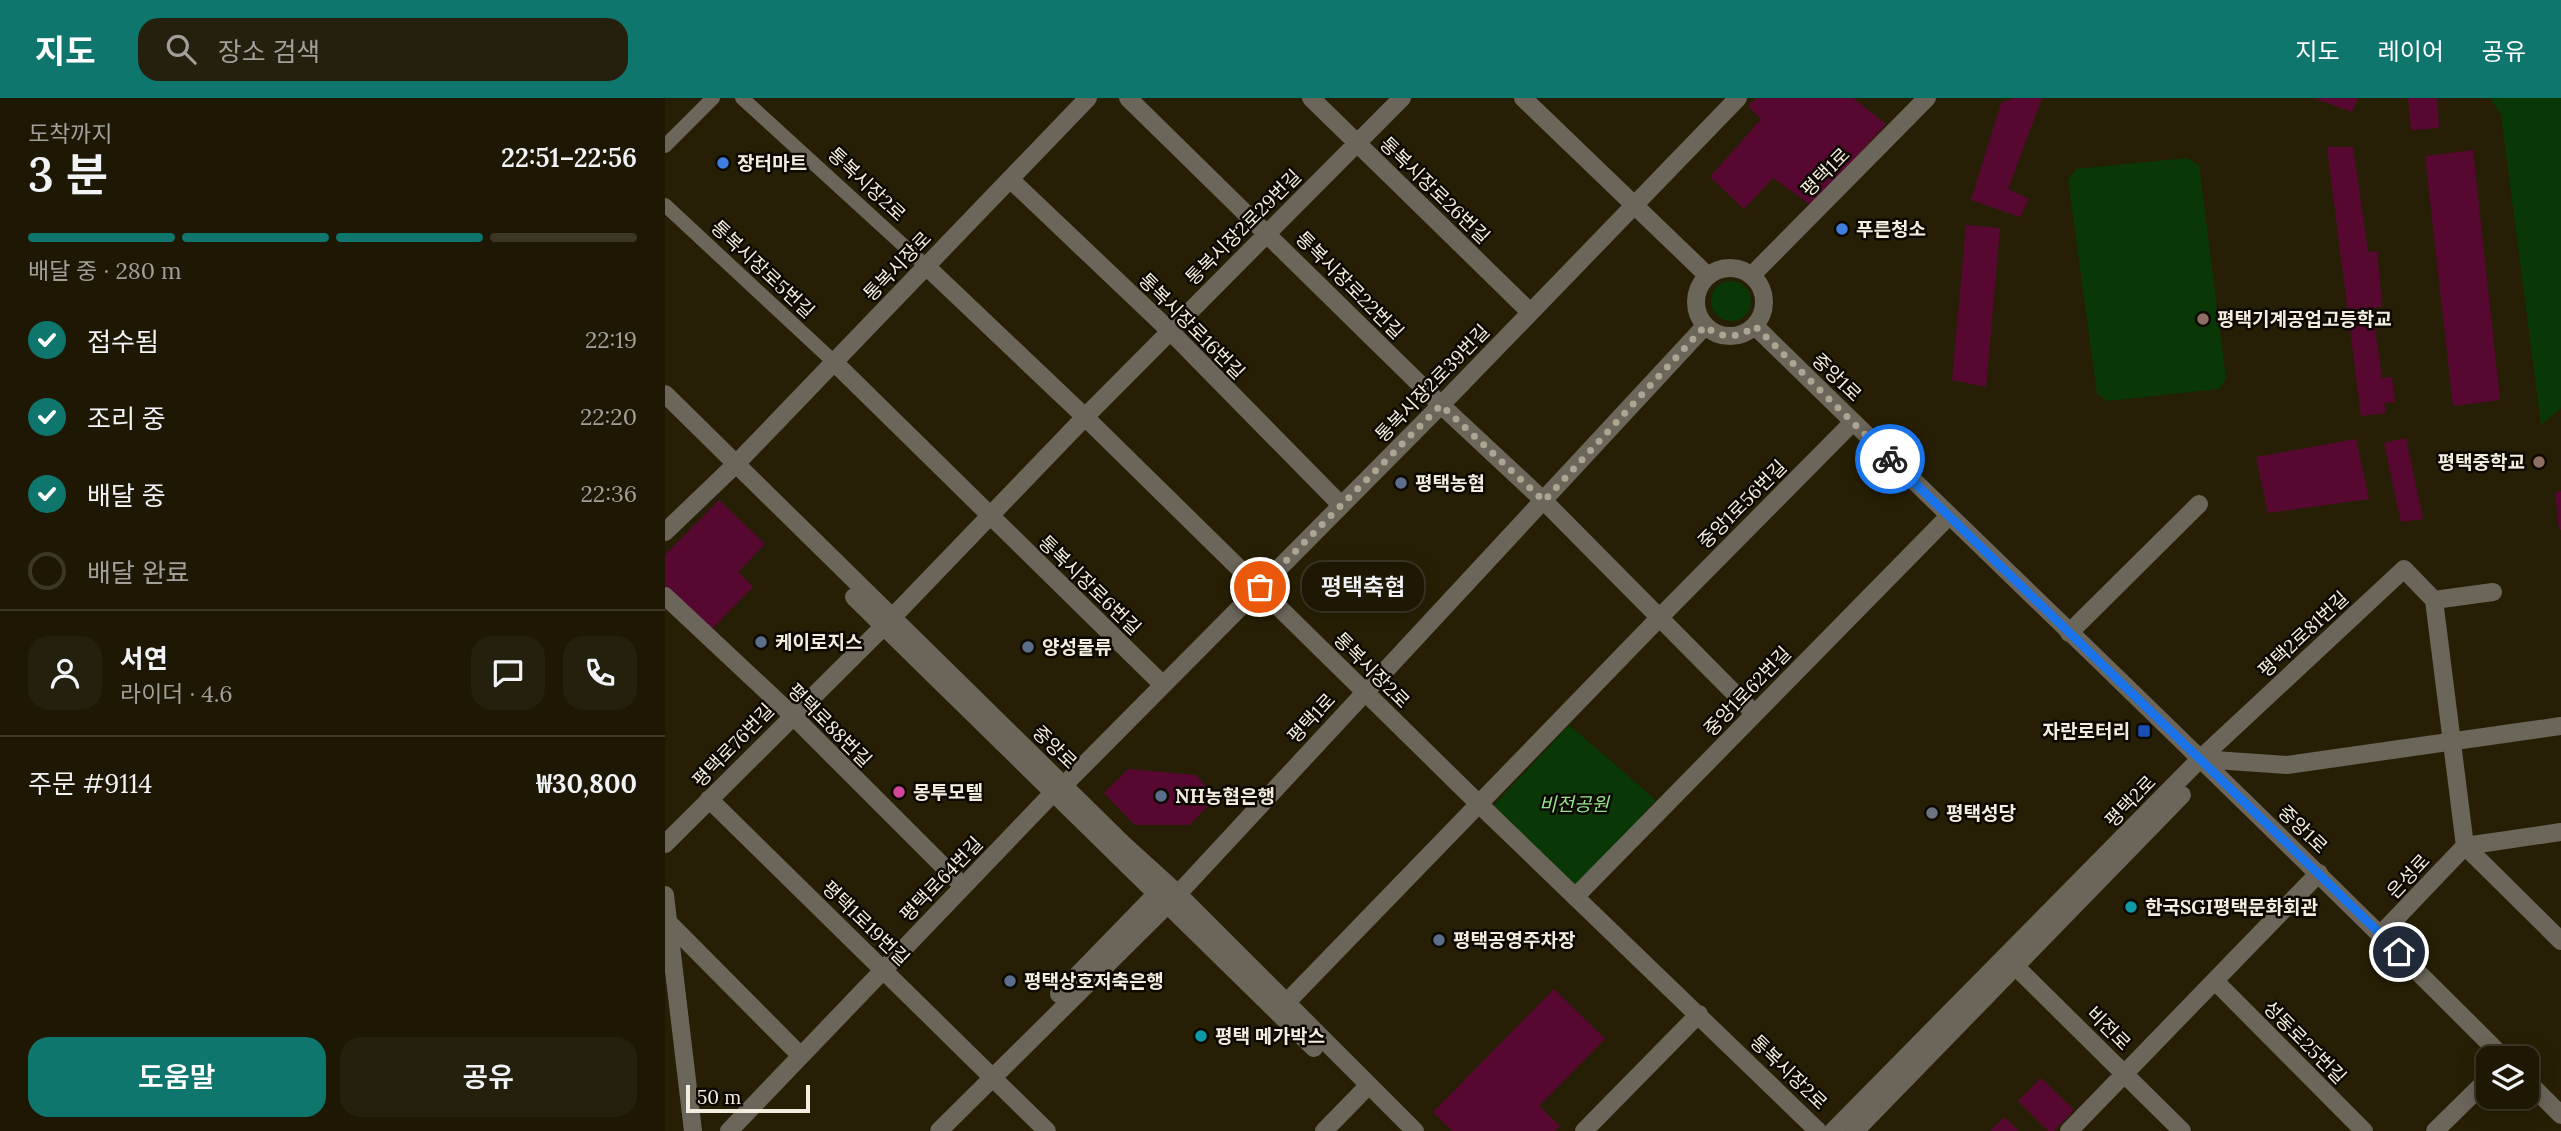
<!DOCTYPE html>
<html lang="ko">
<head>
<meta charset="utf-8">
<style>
  :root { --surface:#1d1704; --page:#25200e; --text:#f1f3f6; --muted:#a09f9a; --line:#3b3626; --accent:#0f766e }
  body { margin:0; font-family:Lora,"Noto Sans KR",serif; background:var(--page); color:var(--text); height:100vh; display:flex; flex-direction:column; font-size:26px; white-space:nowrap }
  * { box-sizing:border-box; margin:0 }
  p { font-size:23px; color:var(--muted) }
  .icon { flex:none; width:38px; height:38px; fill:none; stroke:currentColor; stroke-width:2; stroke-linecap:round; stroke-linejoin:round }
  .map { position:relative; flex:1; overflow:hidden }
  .drawer { display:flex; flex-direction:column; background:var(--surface); width:665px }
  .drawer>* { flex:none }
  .tools { position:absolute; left:1811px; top:948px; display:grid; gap:14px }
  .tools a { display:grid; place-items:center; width:63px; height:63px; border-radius:14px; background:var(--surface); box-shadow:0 4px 18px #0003,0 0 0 2px var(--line); font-size:35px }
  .scale { position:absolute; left:21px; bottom:18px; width:124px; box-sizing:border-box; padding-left:7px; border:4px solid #f2edde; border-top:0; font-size:19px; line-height:24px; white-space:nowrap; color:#f2edde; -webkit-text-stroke:5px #0d0902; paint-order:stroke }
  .pin { position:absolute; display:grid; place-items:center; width:60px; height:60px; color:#fff; margin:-30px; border:4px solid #fff; border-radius:50%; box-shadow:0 2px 7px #0007 }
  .courier { position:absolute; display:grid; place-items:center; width:70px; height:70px; margin:-35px; border:5px solid #1a73e8; border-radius:50%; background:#fff; color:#222; box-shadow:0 2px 9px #0007 }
  .bubble { position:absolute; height:49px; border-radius:21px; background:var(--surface); box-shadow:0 4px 18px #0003,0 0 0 2px var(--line); font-size:23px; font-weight:600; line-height:49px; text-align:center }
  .headline em { font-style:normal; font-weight:600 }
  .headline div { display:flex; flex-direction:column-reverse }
  .headline { display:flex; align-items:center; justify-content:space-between; height:119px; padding:0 28px }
  h1 { font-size:46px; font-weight:600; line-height:52px }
  .bar { display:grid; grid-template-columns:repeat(4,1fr); gap:10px 7px; align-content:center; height:84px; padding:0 28px }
  .bar i { height:9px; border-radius:5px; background:var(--line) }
  .bar .selected { background:var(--accent) }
  .bar p { grid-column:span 4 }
  .line { display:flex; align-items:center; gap:18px; padding:0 28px; border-top:2px solid var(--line) }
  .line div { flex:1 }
  .round { display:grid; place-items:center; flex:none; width:74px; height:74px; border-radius:21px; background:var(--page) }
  ol { padding:0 28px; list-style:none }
  li { display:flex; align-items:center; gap:21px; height:77px }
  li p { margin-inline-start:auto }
  li .icon { padding:7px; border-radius:50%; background:var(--accent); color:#fff; stroke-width:4 }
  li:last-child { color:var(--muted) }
  li i { width:38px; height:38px; border:4px solid var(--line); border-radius:50% }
  .button { display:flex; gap:14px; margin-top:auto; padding:14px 28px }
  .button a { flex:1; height:80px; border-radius:21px; background:var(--accent); color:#fff; font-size:28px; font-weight:600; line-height:80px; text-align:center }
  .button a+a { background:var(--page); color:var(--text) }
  header { display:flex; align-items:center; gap:42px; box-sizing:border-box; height:98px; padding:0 35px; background:var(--accent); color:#fff }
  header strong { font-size:33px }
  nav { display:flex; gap:38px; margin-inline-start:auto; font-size:24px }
  .search { width:490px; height:63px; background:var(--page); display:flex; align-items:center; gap:18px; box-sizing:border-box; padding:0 24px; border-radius:21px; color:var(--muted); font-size:26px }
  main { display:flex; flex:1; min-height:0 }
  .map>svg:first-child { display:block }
  .green { fill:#093705 }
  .building { fill:#570831 }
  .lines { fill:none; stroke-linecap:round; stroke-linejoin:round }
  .pedestrian { stroke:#6b655a; stroke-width:14 }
  .minor { stroke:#6b655a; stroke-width:18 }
  .tertiary { stroke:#6b655a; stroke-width:18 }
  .done { stroke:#aba592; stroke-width:7; stroke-dasharray:0 12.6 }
  .route { stroke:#1a73e8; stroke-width:9 }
  .shop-dot { fill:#3f7fe0; stroke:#0d0902; stroke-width:2.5 }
  .education-dot { fill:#8d6e63; stroke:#0d0902; stroke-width:2.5 }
  .service-dot { fill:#5c6f8a; stroke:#0d0902; stroke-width:2.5 }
  .transit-dot { fill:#1a4fb4; stroke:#0d0902; stroke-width:2.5 }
  .hotel-dot { fill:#d1479c; stroke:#0d0902; stroke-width:2.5 }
  .worship-dot { fill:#6b7280; stroke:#0d0902; stroke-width:2.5 }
  .culture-dot { fill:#0f9aa8; stroke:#0d0902; stroke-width:2.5 }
  .labels { text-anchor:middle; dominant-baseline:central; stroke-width:5; stroke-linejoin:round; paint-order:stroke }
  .poi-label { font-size:19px; font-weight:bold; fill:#f2edde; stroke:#0d0902; text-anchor:start }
  .street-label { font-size:19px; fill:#f2edde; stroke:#0d0902 }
  .park-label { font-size:19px; font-style:italic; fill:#95e58b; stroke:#0d0902 }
</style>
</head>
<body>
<header>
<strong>지도</strong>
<div class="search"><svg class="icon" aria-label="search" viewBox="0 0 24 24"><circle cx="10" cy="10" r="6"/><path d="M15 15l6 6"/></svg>장소 검색</div>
<nav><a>지도</a><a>레이어</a><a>공유</a></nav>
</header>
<main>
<section class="drawer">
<div class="headline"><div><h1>3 분</h1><p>도착까지</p></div><em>22:51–22:56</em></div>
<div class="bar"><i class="selected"></i><i class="selected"></i><i class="selected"></i><i></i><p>배달 중 · 280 m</p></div>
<ol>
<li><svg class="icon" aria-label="check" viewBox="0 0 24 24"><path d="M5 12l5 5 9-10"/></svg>접수됨<p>22:19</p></li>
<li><svg class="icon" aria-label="check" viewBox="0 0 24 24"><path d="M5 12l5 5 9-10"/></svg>조리 중<p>22:20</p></li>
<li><svg class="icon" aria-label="check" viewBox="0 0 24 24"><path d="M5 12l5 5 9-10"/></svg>배달 중<p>22:36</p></li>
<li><i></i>배달 완료</li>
</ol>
<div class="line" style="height:126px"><a class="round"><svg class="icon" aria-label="person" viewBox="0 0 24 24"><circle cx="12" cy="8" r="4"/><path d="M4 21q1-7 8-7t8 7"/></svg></a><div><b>서연</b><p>라이더 · 4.6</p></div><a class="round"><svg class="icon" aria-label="chat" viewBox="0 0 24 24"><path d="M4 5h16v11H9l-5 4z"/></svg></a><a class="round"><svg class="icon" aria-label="phone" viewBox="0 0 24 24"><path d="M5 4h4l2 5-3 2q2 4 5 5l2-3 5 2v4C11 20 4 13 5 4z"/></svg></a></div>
<div class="line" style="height:91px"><div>주문 #9114</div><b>₩30,800</b></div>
<div class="button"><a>도움말</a><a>공유</a></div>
</section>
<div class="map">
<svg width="1896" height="1033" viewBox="0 0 1896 1033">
  <rect width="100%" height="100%" fill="#271f05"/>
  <!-- green -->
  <path class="green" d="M1825,0H1896V310L1876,327L1836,17Z
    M1522,60L1534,67L1561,281L1554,291L1443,303L1432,296L1403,82L1411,71Z
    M1046 203a20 20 0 1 1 40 0a20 20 0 1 1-40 0Z
    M904,627L991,702L913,789L828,708Z"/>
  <!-- building -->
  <path class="building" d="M1091,0H1188L1221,26L1147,108L1108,80L1079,111L1045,79L1096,21L1083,8Z
    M1349,0H1377L1343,91L1364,101L1355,119L1306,102L1336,5Z
    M1649,0H1693L1687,14Z
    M1743,0H1772L1774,30L1746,32Z
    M1662,49H1688L1703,154L1712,153L1717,209L1707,210L1717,280L1727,279L1730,304L1719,305L1721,315L1696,318Z
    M1808,52L1835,302L1788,308L1760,58Z
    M1301,127L1335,130L1321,289L1287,282Z
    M1741,340L1758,421L1736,424L1719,345Z
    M1691,341L1704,401L1603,415L1591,359Z
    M1896,393V432H1894L1890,394Z
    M54,402L100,446L73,474L88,489L45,533L0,488V457Z
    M463,671L531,677L551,700L524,727H470L439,695Z
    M889,891L940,941L874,1008L895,1028L890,1033H787L768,1014Z
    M1376,980L1409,1012L1389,1033H1383L1353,1003Z
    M1339,1019L1354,1033H1325Z"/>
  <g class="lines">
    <!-- pedestrian -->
    <path class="pedestrian" d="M77,0L261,168
      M0,48L48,0
      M0,107L169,264"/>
    <!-- minor -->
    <path class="minor" d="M463,0L776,307L879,403L1089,615
      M646,0L865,214
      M345,81L505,233L676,407
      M261,168L420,319L815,707L1153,1033
      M169,264L497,586
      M0,434L71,366L423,0
      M0,498L127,617L298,788
      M1769,502L1828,494
      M1404,535L1534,406
      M1535,661L1739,471L1769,502L1800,748L1896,843
      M399,687L776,307L1073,0
      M44,701L382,1033
      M0,746L219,528L420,319L737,0
      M0,797L28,1033
      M912,797L1283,419
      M4,825L135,957
      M1716,836L1800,748L1896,734
      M1341,859L1517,1033
      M1551,884L1699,1033
      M621,905L996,518L1188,324
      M64,1033L388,695
      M659,1033L703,988
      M919,1033L1034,916
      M1404,1033L1654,775
      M1770,1033L1824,980"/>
    <!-- tertiary -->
    <path class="tertiary" d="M858,0L1043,178
      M1031 204a34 34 0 1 1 68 0a34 34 0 1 1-68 0Z
      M1087,177L1262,0
      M1090,228C1340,473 1593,713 1840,961
      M0,296L459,747L513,796L750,1033
      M189,499L649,950
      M394,896L499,788
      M1862,983L1896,1017
      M274,1033L513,796L1040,228
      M1168,1033L1535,661L1622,667L1896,628
      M1190,1033L1517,697"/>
  </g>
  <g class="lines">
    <!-- done -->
    <path class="done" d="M595,489L776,307L879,403L1040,228C1056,241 1074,241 1090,228L1225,361"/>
    <!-- route -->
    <path class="route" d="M1225,361L1734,854"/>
  </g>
  <!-- markers -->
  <g class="shop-dot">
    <circle cx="58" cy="65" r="7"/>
    <circle cx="1177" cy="131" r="7"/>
  </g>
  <g class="education-dot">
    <circle cx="1538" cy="221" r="7"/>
    <circle cx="1874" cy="364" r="7"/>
  </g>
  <g class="service-dot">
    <circle cx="736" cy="385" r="7"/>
    <circle cx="96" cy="544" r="7"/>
    <circle cx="363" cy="549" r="7"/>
    <circle cx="496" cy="698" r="7"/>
    <circle cx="774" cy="842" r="7"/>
    <circle cx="345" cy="883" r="7"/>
  </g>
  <rect class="transit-dot" x="1472" y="626" width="14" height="14" rx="3.5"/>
  <circle class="hotel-dot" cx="234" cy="694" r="7"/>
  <circle class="worship-dot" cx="1267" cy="715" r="7"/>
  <g class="culture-dot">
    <circle cx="1466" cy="809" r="7"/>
    <circle cx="536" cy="938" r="7"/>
  </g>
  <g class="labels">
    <!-- poi labels -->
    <g class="poi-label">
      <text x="72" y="65">장터마트</text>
      <text x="1191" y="131">푸른청소</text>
      <text x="1552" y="221">평택기계공업고등학교</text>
      <text x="1860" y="364" text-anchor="end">평택중학교</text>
      <text x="750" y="385">평택농협</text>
      <text x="110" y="544">케이로지스</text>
      <text x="377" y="549">양성물류</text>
      <text x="1465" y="633" text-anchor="end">자란로터리</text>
      <text x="248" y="694">몽투모텔</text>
      <text x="510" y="698">NH농협은행</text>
      <text x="1281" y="715">평택성당</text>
      <text x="1480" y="809">한국SGI평택문화회관</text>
      <text x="788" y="842">평택공영주차장</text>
      <text x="359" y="883">평택상호저축은행</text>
      <text x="550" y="938">평택 메가박스</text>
    </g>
    <!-- street labels -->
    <g class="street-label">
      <text transform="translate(1160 74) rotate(-45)">평택1로</text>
      <text transform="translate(202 86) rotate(43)">통복시장2로</text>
      <text transform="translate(770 92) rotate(44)">통복시장로26번길</text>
      <text transform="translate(578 129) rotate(-45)">통복시장2로29번길</text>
      <text transform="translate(232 168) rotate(-46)">통복시장로</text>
      <text transform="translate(98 171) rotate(43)">통복시장로5번길</text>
      <text transform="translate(685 187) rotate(45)">통복시장로22번길</text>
      <text transform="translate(527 228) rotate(45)">통복시장로16번길</text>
      <text transform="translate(1172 279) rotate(44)">중앙1로</text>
      <text transform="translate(767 285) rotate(-46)">통복시장2로39번길</text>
      <text transform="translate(1077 406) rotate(-45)">중앙1로56번길</text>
      <text transform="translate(425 487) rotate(44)">통복시장로6번길</text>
      <text transform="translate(1638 536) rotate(-43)">평택2로81번길</text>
      <text transform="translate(707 572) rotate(45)">통복시장2로</text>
      <text transform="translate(1082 593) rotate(-46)">중앙1로62번길</text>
      <text transform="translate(646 620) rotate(-47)">평택1로</text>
      <text transform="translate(165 627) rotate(45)">평택로88번길</text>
      <text transform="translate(68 647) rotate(-46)">평택로76번길</text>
      <text transform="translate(390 649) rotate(44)">중앙로</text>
      <text transform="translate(1465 703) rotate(-46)">평택2로</text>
      <text transform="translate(1638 731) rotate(44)">중앙1로</text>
      <text transform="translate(1743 778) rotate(-47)">은성로</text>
      <text transform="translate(276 781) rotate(-46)">평택로64번길</text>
      <text transform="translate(201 825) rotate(44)">평택1로19번길</text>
      <text transform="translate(1444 930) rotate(45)">비전로</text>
      <text transform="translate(1640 944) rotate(45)">성동로25번길</text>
      <text transform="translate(1124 974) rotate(44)">통복시장2로</text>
    </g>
    <!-- park labels -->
    <g class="park-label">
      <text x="909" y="706">비전공원</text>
    </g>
  </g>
</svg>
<div class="tools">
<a><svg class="icon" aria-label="layers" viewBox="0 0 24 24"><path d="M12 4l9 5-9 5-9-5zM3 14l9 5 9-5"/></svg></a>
</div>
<div class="scale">50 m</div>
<div class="pin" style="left:595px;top:489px;background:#ea580c"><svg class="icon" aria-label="bag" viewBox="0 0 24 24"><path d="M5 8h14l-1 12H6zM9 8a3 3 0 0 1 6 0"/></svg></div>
<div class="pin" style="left:1734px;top:854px;background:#1f2937"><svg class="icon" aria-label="home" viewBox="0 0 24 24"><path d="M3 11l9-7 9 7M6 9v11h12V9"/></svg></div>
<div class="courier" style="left:1225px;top:361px"><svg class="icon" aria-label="bike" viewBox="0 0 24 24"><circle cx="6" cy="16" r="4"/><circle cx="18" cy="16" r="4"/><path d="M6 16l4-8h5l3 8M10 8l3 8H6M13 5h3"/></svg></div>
<div class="bubble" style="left:637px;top:464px;width:122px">평택축협</div>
</div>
</main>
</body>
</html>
